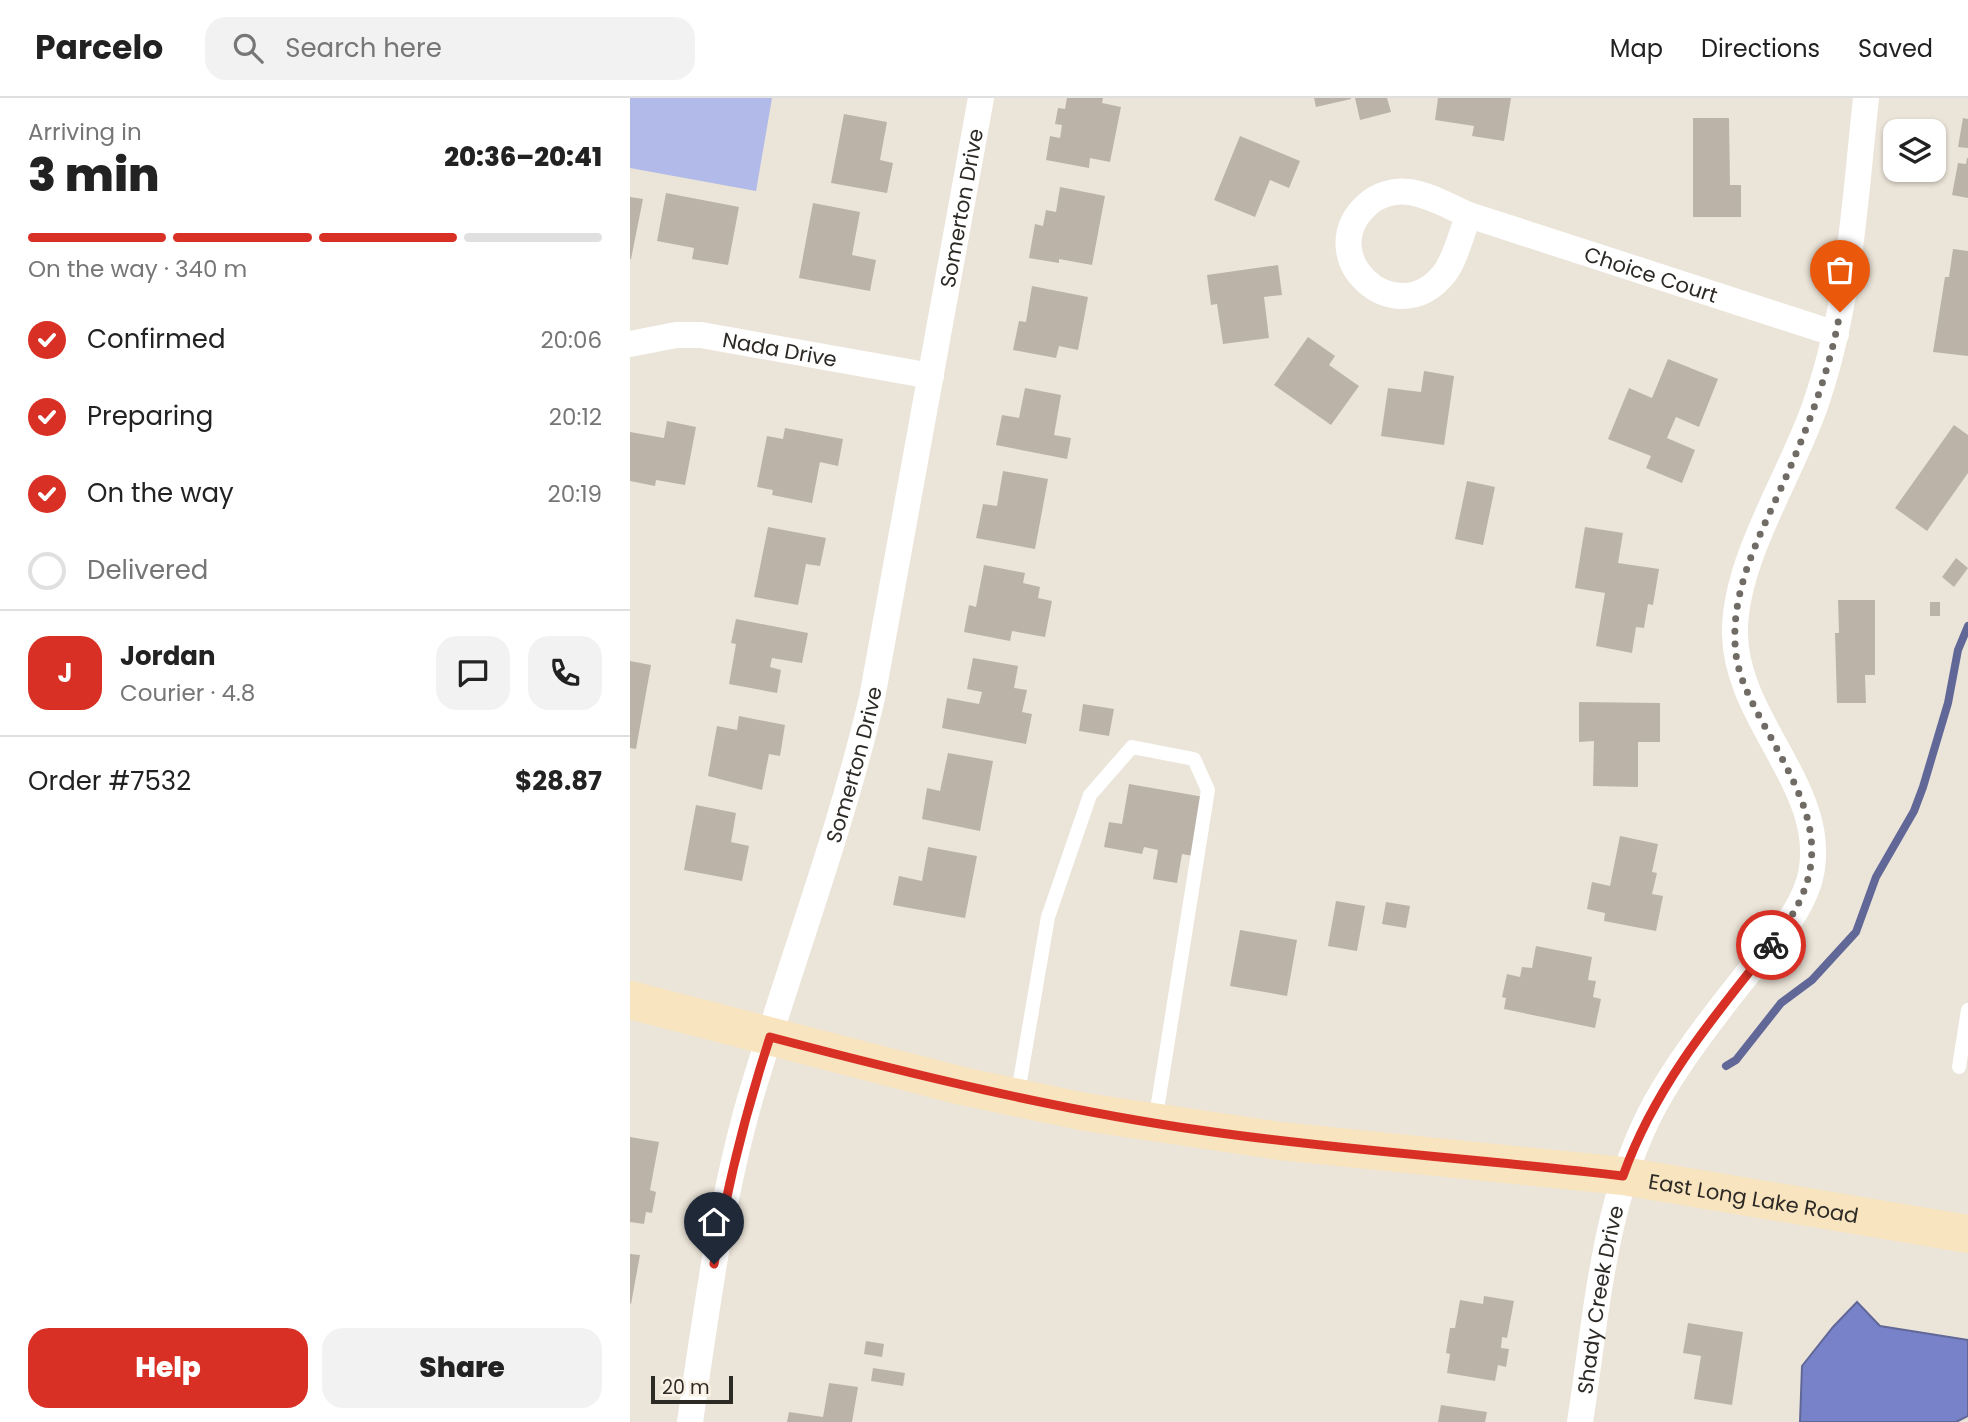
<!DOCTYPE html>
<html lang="en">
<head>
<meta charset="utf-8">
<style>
  :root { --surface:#fff; --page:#f2f2f2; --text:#222; --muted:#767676; --line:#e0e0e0; --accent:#d93025 }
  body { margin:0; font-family:Poppins,sans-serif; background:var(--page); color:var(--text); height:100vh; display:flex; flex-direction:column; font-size:26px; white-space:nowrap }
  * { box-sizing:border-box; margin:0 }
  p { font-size:23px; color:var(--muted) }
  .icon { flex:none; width:38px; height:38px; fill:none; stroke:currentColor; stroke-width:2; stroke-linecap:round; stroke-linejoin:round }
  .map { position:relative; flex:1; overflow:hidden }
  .side { display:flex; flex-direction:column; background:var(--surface); width:630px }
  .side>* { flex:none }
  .buttons { position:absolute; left:1253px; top:21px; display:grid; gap:14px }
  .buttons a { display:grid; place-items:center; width:63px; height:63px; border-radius:14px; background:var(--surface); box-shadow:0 2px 5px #0004; font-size:35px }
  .scale { position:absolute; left:21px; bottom:18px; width:82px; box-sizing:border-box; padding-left:7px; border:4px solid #2d2a26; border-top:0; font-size:19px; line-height:24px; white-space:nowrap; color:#2d2a26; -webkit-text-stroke:5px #f9f1e5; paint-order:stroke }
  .pin { position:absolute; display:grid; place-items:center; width:60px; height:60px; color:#fff; margin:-72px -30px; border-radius:50% 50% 50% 0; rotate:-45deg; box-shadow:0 0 7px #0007 }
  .pin .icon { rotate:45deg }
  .courier { position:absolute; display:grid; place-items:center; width:70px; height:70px; margin:-35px; border:5px solid #d93025; border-radius:50%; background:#fff; color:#222; box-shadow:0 2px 9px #0007 }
  .headline em { font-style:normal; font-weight:800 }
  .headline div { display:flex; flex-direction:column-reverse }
  .headline { display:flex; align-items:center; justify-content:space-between; height:119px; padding:0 28px }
  h1 { font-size:46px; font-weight:800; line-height:52px }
  .bar { display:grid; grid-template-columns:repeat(4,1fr); gap:10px 7px; align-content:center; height:84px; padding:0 28px }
  .bar i { height:9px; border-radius:5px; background:var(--line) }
  .bar .active { background:var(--accent) }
  .bar p { grid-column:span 4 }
  .line { display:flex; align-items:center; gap:18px; padding:0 28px; border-top:2px solid var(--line) }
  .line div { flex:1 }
  .round { display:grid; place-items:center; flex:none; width:74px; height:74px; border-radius:21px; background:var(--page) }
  ol { padding:0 28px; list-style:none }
  li { display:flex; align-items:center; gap:21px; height:77px }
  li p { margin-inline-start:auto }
  li .icon { padding:7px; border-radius:50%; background:var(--accent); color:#fff; stroke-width:4 }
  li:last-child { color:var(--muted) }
  li i { width:38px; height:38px; border:4px solid var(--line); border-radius:50% }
  .cta { display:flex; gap:14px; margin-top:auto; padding:14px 28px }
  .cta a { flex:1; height:80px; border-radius:21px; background:var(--accent); color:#fff; font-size:28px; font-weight:800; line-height:80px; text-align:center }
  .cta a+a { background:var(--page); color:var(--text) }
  header { display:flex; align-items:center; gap:42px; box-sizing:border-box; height:98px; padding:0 35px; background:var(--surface); border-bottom:2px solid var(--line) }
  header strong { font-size:33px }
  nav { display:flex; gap:38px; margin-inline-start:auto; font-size:24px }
  .search { width:490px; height:63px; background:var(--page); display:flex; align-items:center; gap:18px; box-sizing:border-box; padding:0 24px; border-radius:21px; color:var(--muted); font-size:26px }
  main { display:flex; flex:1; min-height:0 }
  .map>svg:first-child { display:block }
  .green { fill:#b1bae9 }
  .water { fill:#7782c8; stroke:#616897; stroke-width:2 }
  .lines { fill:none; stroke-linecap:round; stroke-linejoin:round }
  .stream { stroke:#616897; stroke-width:8 }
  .building { fill:#bbb3a8 }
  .service { stroke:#fff; stroke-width:14 }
  .minor { stroke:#fff; stroke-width:26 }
  .secondary { stroke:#f8e4bf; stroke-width:38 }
  .done { stroke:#706b64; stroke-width:7; stroke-dasharray:0 12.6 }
  .route { stroke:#d93025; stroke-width:9 }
  .labels { text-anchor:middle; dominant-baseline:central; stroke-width:5; stroke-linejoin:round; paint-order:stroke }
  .street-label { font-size:21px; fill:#2d2a26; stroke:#f9f1e5 }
</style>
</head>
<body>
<header>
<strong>Parcelo</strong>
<div class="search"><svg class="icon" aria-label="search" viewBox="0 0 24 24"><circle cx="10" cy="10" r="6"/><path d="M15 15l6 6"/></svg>Search here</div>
<nav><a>Map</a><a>Directions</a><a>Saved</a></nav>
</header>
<main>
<section class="side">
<div class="headline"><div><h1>3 min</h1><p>Arriving in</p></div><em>20:36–20:41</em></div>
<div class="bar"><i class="active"></i><i class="active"></i><i class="active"></i><i></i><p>On the way · 340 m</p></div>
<ol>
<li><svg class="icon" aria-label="check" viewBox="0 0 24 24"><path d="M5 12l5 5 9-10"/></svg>Confirmed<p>20:06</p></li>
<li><svg class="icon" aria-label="check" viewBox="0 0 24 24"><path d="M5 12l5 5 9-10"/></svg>Preparing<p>20:12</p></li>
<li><svg class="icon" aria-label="check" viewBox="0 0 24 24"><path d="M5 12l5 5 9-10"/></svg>On the way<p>20:19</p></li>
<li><i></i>Delivered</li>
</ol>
<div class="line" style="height:126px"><b class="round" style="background:var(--accent);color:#fff">J</b><div><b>Jordan</b><p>Courier · 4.8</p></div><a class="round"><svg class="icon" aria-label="chat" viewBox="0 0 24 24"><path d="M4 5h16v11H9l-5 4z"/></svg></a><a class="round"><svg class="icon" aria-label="phone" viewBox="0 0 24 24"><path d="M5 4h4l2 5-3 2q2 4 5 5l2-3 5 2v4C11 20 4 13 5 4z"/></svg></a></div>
<div class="line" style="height:91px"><div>Order #7532</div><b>$28.87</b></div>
<div class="cta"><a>Help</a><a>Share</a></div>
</section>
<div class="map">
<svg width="1338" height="1324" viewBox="0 0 1338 1324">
  <rect width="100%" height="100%" fill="#ebe4d8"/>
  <!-- green -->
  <path class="green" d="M0,0H142L126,93L0,70Z"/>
  <!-- water -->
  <path class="water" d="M1227,1204L1250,1228L1338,1242V1318L1326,1324H1170L1172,1268L1203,1229Z"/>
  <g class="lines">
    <!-- stream -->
    <path class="stream" d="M1096,968L1106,962L1151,905L1182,882L1226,834L1246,779L1284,713L1293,689L1318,605L1328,552L1338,528"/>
  </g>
  <!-- building -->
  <path class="building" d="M437,0H473L472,5L491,9L480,64L460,60L459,70L416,62L420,38L430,40L432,27L425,26L428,10L435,11Z
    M684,0H721V1L686,9Z
    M725,0H757L761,14L730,22Z
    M808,0H881L874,43L842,38L844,28L805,22Z
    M214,16L257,24L250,62L263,65L257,95L201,85Z
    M1063,20H1099L1100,87H1111V119H1063Z
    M1333,20L1338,21V50L1328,49Z
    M610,38L670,63L659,90L640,82L625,119L584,102Z
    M1337,60H1338V100L1322,97L1328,65L1336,66Z
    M430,89L475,98L462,167L429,161V165L399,160L405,126L413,128L416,112L426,114Z
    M36,95L109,109L98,167L62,161L64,150L27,143Z
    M0,99L13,101L1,161H0Z
    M183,105L230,114L222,157L246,162L240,193L169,180Z
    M1323,151L1338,153V258L1303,254L1315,179H1319Z
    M648,167L652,197L634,199L639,240L593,246L587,206L581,207L577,177Z
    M402,188L458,199L448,252L429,248L426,260L383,252L389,223L396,224Z
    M678,239L705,258L699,267L729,288L701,327L644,287Z
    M1038,261L1088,281L1069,329L1046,319L1037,340L1065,352L1052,385L1016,370L1021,358L978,341L999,290L1022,300Z
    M794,273L824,278L814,347L751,338L758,290L791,294Z
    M395,290L431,297L424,337L441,340L437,361L366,347L372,317L389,320Z
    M37,323L66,329L55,387L26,382L25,388L0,383V334L34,340Z
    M1324,327L1338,337V375L1297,433L1265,410Z
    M155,330L213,341L208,368L190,364L182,405L142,397L143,392L127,389L137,338L153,341Z
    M373,373L418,381L405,451L346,440L353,406L367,408Z
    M837,383L865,389L853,447L825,441Z
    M138,429L196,440L190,468L176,466L168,507L124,499Z
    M955,429L993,435L988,465L1029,471L1023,507L1018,506L1014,530L1006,529L1002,555L966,548L975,495L945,490Z
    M1326,460L1338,470L1324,489L1312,479Z
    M354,467L395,475L393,485L410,489L408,500L422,503L415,539L382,533L380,543L334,534L339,507L346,509Z
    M1208,502H1245V577H1235L1236,605H1207L1205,535H1209Z
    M1300,504H1310V518H1300Z
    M106,521L178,535L172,565L142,560L140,569L151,572L147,595L99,586L106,546L101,545Z
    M343,560L388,568L384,590L397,592L392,614L402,616L396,646L312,630L317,600L349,606L352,594L337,591Z
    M0,563L21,567L6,651L0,650Z
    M949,604L1030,605V644H1008V689L963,688L964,643L949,644Z
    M453,606L484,611L479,638L449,633Z
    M109,618L155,627L150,658L139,656L132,692L78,678L87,628L107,632Z
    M318,655L363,663L350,733L292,721L297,690L310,693Z
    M499,686L574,699L563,758L552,756L547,785L523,781L528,752L514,749L512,756L474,749L479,724L492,726Z
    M66,707L106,715L101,744L119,748L112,783L54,772Z
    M990,738L1028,746L1022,774L1027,775L1022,796L1033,798L1026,833L974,823L975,815L957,811L962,784L980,788Z
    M298,749L347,758L335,820L263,807L269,778L292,783Z
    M706,803L735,808L727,853L698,848Z
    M756,804L780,808L776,830L752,826Z
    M610,832L667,842L657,898L600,888Z
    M906,848L962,859L958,882L966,883L963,899L971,901L965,930L874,911L876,900L872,899L877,876L890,879L892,869L902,870Z
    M0,1039L29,1044L20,1092L26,1094L22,1115L16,1114L14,1126L0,1124Z
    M0,1156L10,1157L1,1206L0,1205Z
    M854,1198L884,1203L877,1240L872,1239L871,1250L879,1251L876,1269L868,1267L865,1283L817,1275L820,1256L816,1255L820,1230H825L830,1202L853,1206Z
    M1058,1225L1113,1234L1102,1307L1064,1301L1071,1258L1053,1255Z
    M236,1243L254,1246L252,1259L234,1256Z
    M243,1270L275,1275L273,1288L241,1283Z
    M199,1285L228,1289L222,1324H157L159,1314L193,1319Z
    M811,1307L857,1314L855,1324H808Z"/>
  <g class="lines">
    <!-- service -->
    <path class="service" d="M1329,969L1338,912
      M387,1000L418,819L460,697L502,649L564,661L578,692L525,1024"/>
    <!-- minor -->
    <g class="minor">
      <path id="s1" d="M839,117C831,135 826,161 814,176C765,237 680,157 738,106C748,97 764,92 778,94C798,96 820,109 839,117L1206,236"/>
      <path id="s2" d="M0,246L46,237H71L301,278"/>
      <path id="s3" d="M60,1324C76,1216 90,1106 120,1001C160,866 210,736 242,600L351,0"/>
      <path id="s4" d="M950,1324C967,1215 974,1090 1032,994C1055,955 1083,919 1111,884C1135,853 1167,822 1179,784C1205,693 1102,623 1105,530C1107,456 1164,373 1187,302C1220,205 1225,101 1236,0"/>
    </g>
    <!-- secondary -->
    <path class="secondary" id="s5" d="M0,902L332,988L455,1014L650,1043L993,1078L1338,1136"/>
  </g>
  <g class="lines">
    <!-- done -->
    <path class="done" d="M1141,847C1211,761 1179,710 1133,625C1119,599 1106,575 1105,545C1102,481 1138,423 1162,365C1183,316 1201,266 1210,214"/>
    <!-- route -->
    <path class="route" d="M84,1166C97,1088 116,1013 140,939C284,977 428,1012 576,1033C714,1053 854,1061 993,1078C1024,990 1083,919 1141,847"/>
  </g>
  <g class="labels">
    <!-- street labels -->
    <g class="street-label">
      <text stroke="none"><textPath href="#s3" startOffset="1246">Somerton Drive</textPath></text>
      <text stroke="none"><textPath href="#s1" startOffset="541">Choice Court</textPath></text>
      <text stroke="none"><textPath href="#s2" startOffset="152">Nada Drive</textPath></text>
      <text stroke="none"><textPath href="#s3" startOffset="679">Somerton Drive</textPath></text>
      <text stroke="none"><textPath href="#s5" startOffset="1143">East Long Lake Road</textPath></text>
      <text stroke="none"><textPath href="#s4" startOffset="124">Shady Creek Drive</textPath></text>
    </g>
  </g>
</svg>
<div class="buttons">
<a><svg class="icon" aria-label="layers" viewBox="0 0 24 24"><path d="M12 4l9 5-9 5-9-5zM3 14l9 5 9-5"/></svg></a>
</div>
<div class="scale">20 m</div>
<div class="pin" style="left:1210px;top:214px;background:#ea580c"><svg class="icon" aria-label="bag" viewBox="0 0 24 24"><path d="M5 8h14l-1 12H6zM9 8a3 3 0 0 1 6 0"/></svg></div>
<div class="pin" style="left:84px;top:1166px;background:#1f2937"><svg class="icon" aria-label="home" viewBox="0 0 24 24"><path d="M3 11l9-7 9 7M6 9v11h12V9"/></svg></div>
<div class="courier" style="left:1141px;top:847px"><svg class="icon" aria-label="bike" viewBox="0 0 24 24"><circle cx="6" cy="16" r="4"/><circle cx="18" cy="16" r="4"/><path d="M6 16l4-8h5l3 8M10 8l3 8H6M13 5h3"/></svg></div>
</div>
</main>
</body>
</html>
